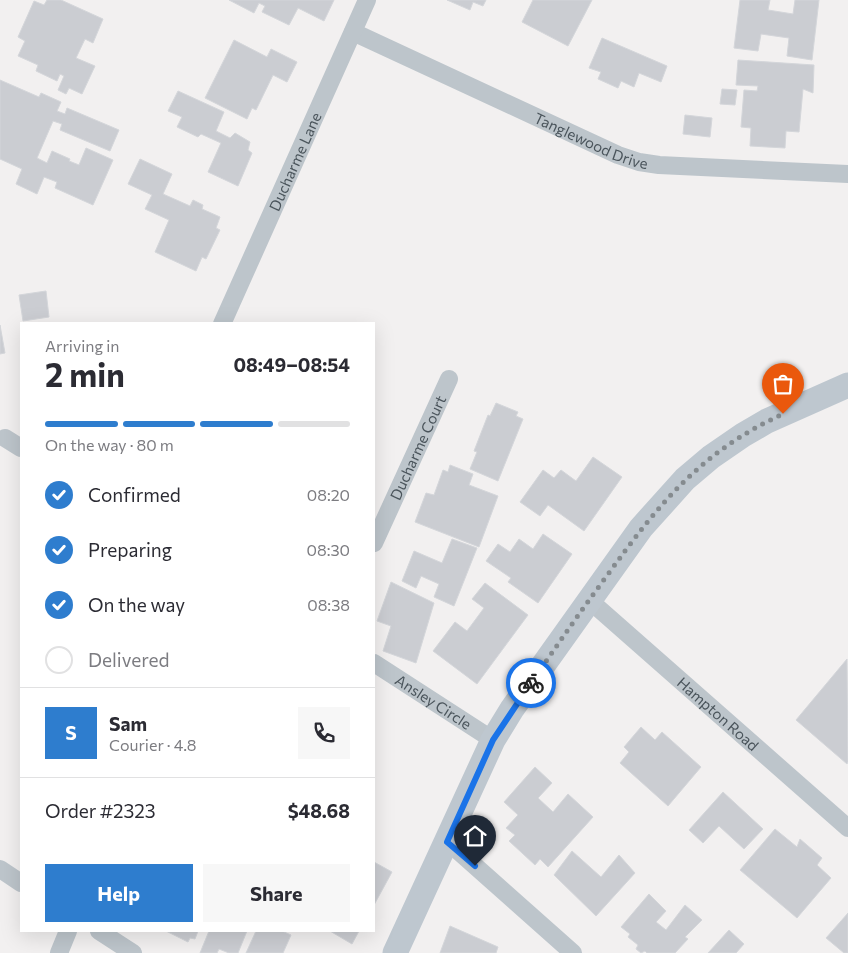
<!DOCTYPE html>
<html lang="en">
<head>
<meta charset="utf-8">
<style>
  :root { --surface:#fff; --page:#f7f7f7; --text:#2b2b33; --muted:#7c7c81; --line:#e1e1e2; --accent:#2e7dce }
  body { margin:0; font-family:Commissioner,sans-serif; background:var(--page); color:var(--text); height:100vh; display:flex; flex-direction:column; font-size:19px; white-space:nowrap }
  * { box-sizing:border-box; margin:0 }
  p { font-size:16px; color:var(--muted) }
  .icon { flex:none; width:28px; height:28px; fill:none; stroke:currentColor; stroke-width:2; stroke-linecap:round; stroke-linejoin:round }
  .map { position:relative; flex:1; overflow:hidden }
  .details { position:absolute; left:20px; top:322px; width:355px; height:610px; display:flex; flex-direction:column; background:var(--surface); border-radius:0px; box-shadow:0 5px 20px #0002 }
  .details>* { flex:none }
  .pin { position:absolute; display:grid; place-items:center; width:42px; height:42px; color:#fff; margin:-51px -21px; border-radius:50% 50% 50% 0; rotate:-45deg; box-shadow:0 0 5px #0007 }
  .pin .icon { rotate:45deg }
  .courier { position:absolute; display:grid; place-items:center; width:50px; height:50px; margin:-25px; border:4px solid #1a73e8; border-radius:50%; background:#fff; color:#222; box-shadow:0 1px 6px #0007 }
  .summary em { font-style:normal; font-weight:700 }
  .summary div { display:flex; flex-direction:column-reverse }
  .summary { display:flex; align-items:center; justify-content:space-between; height:85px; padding:0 25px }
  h1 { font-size:32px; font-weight:700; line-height:38px }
  .bar { display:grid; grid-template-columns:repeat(4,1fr); gap:8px 5px; align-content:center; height:60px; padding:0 25px }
  .bar i { height:6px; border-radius:4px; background:var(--line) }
  .bar .current { background:var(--accent) }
  .bar p { grid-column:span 4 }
  .line { display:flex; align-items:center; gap:12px; padding:0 25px; border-top:1px solid var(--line) }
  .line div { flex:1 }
  .round { display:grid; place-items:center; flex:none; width:52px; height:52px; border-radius:0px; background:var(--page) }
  ol { padding:0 25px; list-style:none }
  li { display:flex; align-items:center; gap:15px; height:55px }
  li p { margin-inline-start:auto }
  li .icon { padding:5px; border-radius:50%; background:var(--accent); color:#fff; stroke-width:4 }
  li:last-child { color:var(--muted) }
  li i { width:28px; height:28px; border:2px solid var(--line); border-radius:50% }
  .action { display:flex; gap:10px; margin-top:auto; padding:10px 25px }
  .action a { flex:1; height:58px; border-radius:0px; background:var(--accent); color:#fff; font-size:20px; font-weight:700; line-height:58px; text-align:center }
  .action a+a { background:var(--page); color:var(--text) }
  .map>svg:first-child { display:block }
  .building { fill:#cbcdd2; stroke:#d4d6da }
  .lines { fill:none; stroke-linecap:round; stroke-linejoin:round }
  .street { stroke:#bdc5cb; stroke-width:18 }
  .secondary { stroke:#bec7cf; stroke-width:25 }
  .done { stroke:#858b8f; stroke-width:5; stroke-dasharray:0 9 }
  .route { stroke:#1a73e8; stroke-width:6 }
  .labels { text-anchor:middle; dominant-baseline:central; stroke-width:4.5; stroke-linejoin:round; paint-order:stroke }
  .street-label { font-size:15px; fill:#4a545b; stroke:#fff }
</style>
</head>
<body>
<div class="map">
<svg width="848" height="953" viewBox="0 0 848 953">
  <rect width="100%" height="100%" fill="#f2f0f0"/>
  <!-- building -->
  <path class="building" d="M47,0H61L103,19L93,43L85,39L76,58L95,66L82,94L69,88L66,94L58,90L64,76L60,74L57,81L36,71L38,65L18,56L25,41L18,37L34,1L44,5Z
    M229,0H334L324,21L298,8L289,25L262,12L265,6L259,3L254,13Z
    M447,0H486L483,6L473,2L470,10Z
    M533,0H592L568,46L522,22Z
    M740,0H770L768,10L793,14L795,0H819L812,60L787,56L789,38L761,34L758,51L734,48Z
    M602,38L667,66L661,82L639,73L634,87L621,81L618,88L598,79L601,72L589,68Z
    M234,40L267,57L271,49L297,62L287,82L273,75L256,110L252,108L247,119L205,98Z
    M738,60L814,65L813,93L803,89L799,132L786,131L785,148L750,146L751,128L741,127L744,90L757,91L758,86L736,85Z
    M0,80L39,97L41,93L61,102L57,111L65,114L67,108L119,130L110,151L60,130L62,124L53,121L37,158L47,163L52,151L70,159L69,161L79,165L86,148L113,160L93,205L55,188L57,182L44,177L37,194L16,184L22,169L0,159Z
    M722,89L737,90L735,105L720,104Z
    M178,91L224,112L216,131L230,138L235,133L250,142L248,150L252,153L238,186L208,172L221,143L201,134L198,137L177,127L182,117L168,111Z
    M685,115L712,118L710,137L683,134Z
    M140,159L172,174L163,194L190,206L193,200L203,205L202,209L220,217L216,228L220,230L206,259L202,257L196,271L155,252L169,220L145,209L152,195L128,184Z
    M46,291L49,317L23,321L19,295Z
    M0,325L5,353L0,354Z
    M496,403L518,412L516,416L523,419L498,481L470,469L477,452L474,451L488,415L490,416Z
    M593,457L622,477L584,531L548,505L540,516L520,502L543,470L554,478L561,470L576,481Z
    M450,465L473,474L469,485L498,496L479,547L415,522L426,493L434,495L443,470L448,472Z
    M543,534L572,554L538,603L508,582L511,578L486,561L498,544L510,552L519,539L533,549Z
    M452,539L477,548L454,606L434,597L439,584L421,576L416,588L402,581L414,551L442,563Z
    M391,582L434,603L416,663L383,651L391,626L377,621Z
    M485,583L528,615L477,684L433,651L455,622L467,631L484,608L472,599Z
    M847,659L848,762L847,764L796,720Z
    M641,727L655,740L662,732L701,767L668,806L620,763L629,752L624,747Z
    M535,767L552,783L538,798L553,812L568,794L593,817L548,867L540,859L535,865L509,841L515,835L506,828L518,815L504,802Z
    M723,792L763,829L744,849L719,826L703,843L689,830Z
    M775,829L797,847L800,839L822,858L817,865L831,878L797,918L740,870Z
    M572,851L601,877L619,855L635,873L596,916L554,875Z
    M374,862L392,872L374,905Z
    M649,894L666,911L656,922L666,930L685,905L702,920L685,937L688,939L675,953H647L645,951L641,953L636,949L638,945L628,937L630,934L621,927Z
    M848,913V953H844L826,938Z
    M450,926L498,947L496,953H440Z
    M729,930L744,944L736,953H708Z
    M166,931H198L195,939L190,938L188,942Z
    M209,931H247L238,953H229L219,949L217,953H200Z
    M256,931H282L291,935L283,953H246Z
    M330,931H359L352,944Z"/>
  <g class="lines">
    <!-- street -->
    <g class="street">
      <path id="s1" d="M353,32L618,155L639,162L659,165L848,174"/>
      <path id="s2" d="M222,324L367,0"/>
      <path d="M5,438L21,448"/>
      <path id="s3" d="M374,543L449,379"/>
      <path id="s4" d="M589,600L848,828"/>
      <path id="s5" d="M374,663L493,740"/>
      <path d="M447,841L573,953"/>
      <path d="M0,869L21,883"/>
      <path d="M99,931L133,953"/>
      <path d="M59,953L68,931"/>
    </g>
    <!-- secondary -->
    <path class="secondary" d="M395,953L493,740L512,709L641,528L685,479L711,457L743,435L767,421L848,385"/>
  </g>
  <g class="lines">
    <!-- done -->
    <path class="done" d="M531,683C556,647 580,612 606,577C658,505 700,452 783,414"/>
    <!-- route -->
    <path class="route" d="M475,866L447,842L493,740L531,683"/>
  </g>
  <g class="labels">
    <!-- street labels -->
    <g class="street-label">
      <text stroke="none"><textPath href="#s1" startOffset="262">Tanglewood Drive</textPath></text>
      <text stroke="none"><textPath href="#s2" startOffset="178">Ducharme Lane</textPath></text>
      <text stroke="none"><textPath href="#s3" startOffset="105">Ducharme Court</textPath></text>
      <text stroke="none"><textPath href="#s5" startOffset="71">Ansley Circle</textPath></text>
      <text stroke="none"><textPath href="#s4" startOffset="172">Hampton Road</textPath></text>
    </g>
  </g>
</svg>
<div class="pin" style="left:783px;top:414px;background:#ea580c"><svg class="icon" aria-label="bag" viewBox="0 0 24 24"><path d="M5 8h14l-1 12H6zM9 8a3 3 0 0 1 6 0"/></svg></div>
<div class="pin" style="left:475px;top:866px;background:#1f2937"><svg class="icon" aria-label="home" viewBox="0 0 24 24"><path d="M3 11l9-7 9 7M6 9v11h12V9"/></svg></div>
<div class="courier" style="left:531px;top:683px"><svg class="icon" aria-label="bike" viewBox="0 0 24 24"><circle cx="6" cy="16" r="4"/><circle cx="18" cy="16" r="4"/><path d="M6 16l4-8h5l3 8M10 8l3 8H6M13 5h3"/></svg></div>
<section class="details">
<div class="summary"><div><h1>2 min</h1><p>Arriving in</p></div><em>08:49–08:54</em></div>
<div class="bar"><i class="current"></i><i class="current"></i><i class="current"></i><i></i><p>On the way · 80 m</p></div>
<ol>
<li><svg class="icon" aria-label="check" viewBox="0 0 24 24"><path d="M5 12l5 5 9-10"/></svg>Confirmed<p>08:20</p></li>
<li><svg class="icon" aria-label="check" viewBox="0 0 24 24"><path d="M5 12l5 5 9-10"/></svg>Preparing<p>08:30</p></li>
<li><svg class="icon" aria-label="check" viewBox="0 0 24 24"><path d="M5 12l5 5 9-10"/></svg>On the way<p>08:38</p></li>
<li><i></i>Delivered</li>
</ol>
<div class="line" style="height:90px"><b class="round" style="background:var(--accent);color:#fff">S</b><div><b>Sam</b><p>Courier · 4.8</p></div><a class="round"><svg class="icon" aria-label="phone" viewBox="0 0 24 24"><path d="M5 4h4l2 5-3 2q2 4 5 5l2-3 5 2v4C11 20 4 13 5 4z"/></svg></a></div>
<div class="line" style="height:65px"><div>Order #2323</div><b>$48.68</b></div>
<div class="action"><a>Help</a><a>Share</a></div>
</section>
</div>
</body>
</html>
